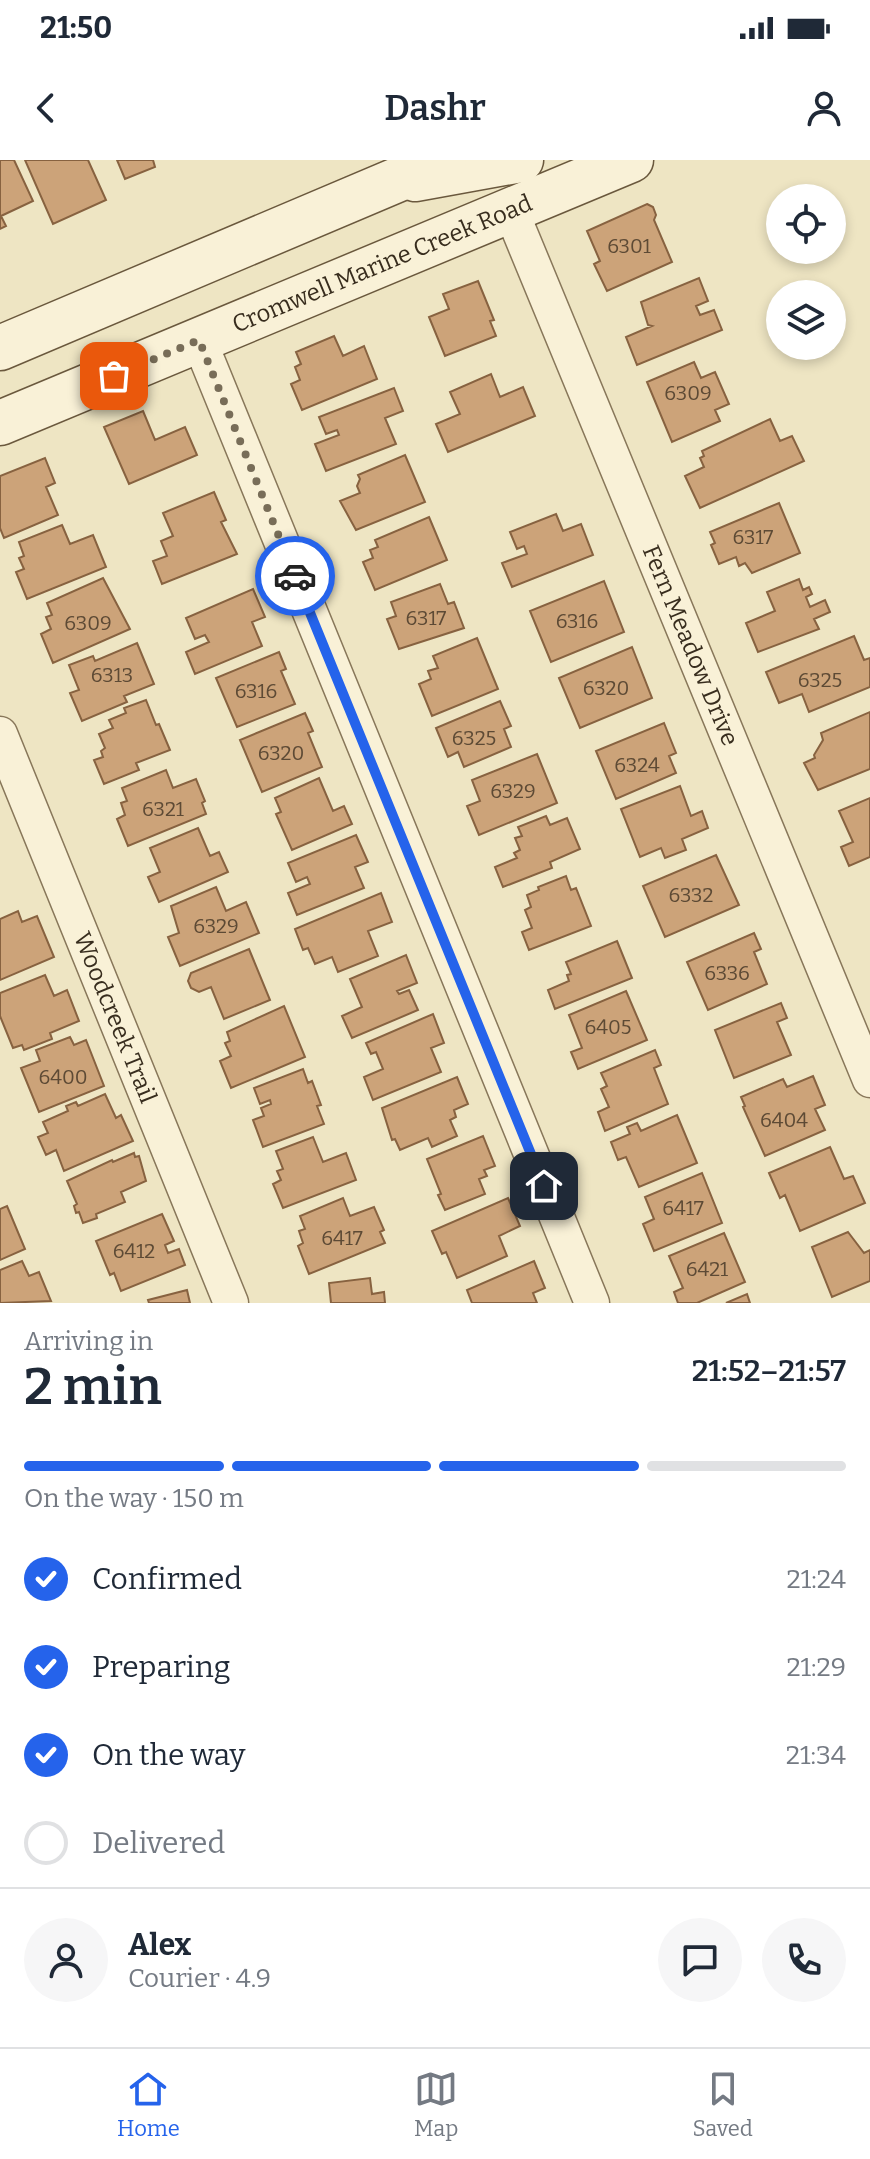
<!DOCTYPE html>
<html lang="en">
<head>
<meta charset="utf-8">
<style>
  :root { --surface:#fff; --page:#f6f6f7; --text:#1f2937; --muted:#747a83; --line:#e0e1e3; --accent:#2563eb }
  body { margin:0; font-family:Bitter,serif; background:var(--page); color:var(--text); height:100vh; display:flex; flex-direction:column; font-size:30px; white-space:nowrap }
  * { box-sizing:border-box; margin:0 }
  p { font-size:26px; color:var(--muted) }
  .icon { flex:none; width:44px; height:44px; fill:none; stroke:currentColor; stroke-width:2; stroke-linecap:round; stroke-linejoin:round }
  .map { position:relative; height:1143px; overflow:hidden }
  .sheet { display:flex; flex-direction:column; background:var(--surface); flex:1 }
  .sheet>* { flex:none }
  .controls { position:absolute; left:766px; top:24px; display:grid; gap:16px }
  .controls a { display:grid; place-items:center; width:80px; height:80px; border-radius:50%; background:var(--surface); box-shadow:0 4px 12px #0003; font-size:40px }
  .pin { position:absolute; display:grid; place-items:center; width:68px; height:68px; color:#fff; margin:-34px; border-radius:16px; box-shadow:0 4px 12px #0006 }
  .courier { position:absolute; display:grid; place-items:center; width:80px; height:80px; margin:-40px; border:6px solid #2563eb; border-radius:50%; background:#fff; color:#222; box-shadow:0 2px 10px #0007 }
  .overview em { font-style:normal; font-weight:600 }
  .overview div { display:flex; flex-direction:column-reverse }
  .overview { display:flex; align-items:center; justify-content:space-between; height:136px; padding:0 24px }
  h1 { font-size:52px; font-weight:600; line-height:60px }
  .bar { display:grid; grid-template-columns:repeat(4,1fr); gap:12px 8px; align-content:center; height:96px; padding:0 24px }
  .bar i { height:10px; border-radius:6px; background:var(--line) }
  .bar .selected { background:var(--accent) }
  .bar p { grid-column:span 4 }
  .line { display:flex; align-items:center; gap:20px; padding:0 24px; border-top:2px solid var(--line) }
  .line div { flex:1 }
  .round { display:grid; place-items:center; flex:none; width:84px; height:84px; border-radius:42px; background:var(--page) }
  ol { padding:0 24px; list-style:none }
  li { display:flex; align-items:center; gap:24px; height:88px }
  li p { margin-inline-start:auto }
  li .icon { padding:8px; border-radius:50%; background:var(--accent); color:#fff; stroke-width:4 }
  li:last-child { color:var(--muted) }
  li i { width:44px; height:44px; border:4px solid var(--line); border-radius:50% }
  .status { display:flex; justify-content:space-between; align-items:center; height:56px; padding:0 40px; background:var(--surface); direction:ltr }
  .status svg { height:22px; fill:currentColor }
  header { display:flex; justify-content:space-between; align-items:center; height:104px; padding:0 24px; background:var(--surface); font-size:36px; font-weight:600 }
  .tab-bar { display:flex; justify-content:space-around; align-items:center; height:112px; border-top:2px solid var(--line); background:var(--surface); font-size:22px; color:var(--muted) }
  .tab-bar a { display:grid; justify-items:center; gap:4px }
  .tab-bar .selected { color:var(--accent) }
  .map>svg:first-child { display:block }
  .building { fill:#cca379; stroke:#876240; stroke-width:2 }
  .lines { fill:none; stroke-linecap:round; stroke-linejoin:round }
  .street-casing { stroke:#88775a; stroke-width:37 }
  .secondary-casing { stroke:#6a583d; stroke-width:47 }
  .street { stroke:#f9f1d7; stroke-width:34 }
  .secondary { stroke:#f9f1d7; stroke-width:44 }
  .done { stroke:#786d58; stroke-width:8; stroke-dasharray:0 14.4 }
  .route { stroke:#2563eb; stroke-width:10 }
  .labels { text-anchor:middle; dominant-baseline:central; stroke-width:7; stroke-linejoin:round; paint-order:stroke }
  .number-label { font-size:20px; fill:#5d4a35 }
  .street-label { font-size:24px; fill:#382d1e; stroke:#f5eed3 }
</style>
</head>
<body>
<div class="status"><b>21:50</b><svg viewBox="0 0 49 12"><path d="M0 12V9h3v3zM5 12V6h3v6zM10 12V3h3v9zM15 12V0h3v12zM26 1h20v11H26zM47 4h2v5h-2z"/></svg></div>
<header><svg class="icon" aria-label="back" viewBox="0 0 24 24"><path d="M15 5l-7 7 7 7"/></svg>Dashr<svg class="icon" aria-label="person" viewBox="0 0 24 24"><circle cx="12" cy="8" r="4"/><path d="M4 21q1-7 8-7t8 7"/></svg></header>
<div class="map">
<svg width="870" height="1143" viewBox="0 0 870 1143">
  <rect width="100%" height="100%" fill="#eee5c3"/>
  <!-- building -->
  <path class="building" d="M0,0H14L33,41L1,56L6,66L0,69Z
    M25,0H88L106,40L53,64Z
    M117,0H153L155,7L125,19Z
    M647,44L653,47L656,55L654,60L672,102L607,131L594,104L600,101L587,71Z
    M699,118L708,141L696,146L700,155L714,150L722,170L637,205L626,177L652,166L648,165L641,142Z
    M478,121L494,160L490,161L496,176L445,196L429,157L449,149L443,134Z
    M334,176L343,196L364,186L377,219L302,250L291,224L300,220L295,207L301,204L296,192Z
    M694,202L701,218L715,212L729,244L715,250L720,261L672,282L647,222Z
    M491,214L500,237L523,227L535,256L448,292L436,264L460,254L450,232Z
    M394,228L403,251L385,258L396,284L326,311L315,284L339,275L337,270L326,274L319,257Z
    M143,251L155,280L185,267L197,295L129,324L104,267Z
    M770,259L780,281L792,276L804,301L700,348L685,316L704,307L700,298L704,296L702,291Z
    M405,295L425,342L356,370L340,341L360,333L357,326L360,319L358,315Z
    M45,298L55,323L46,327L58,355L4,378L0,368V316Z
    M214,332L226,360L221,362L237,394L162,424L153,401L167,396L161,381L173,376L163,353Z
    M779,343L800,393L752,413L745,403L739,406L736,397L719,404L711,385L715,383L710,372Z
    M556,354L563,371L581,364L593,395L512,427L502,403L527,394L524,386L517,389L510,372Z
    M429,357L447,400L375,430L363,402L373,398L370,390L378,387L375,380Z
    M62,365L70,384L93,375L106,407L27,439L16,412L24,409L19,398L24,396L19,382Z
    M103,418L130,469L53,503L41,474L51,469L46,457L52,455L47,443Z
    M799,419L803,430L809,427L812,434L806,437L810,447L825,440L830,452L814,459L819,469L758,492L746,463L775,451L767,432Z
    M604,421L624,472L551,502L530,451Z
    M440,424L448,444L454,442L464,468L399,489L387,459L396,456L391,442Z
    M253,429L265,457L252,462L262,486L195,514L186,492L209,482L205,475L195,479L186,458Z
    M854,476L864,500L870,498V527L809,552L802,534L779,543L766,512Z
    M477,478L498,529L432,556L419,524L431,519L428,511L438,508L433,496Z
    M137,483L154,524L124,536L127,542L82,561L70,533L79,530L69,505L93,496L95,501Z
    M632,487L652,538L580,568L559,518Z
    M279,492L286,509L281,511L295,544L237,567L216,518Z
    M146,540L156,565L159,564L170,590L136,603L139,610L104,624L94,600L103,597L101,591L105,588L99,574L113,568L109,560L126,553L124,548Z
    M500,541L511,566L504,569L511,587L464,607L458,592L448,597L436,568Z
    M870,552V609L818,630L804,603L815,598L814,595L823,580L821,573Z
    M305,553L313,571L308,573L322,607L262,632L240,580Z
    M664,563L676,593L669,596L676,613L616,639L596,591Z
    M537,594L557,643L479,675L467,646L480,641L472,620Z
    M166,610L173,628L196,619L205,641L202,643L206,654L128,686L117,659L125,655L121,643L127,641L122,628Z
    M319,618L333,651L344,646L352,664L292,690L276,654L281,652L275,638Z
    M680,626L691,656L702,651L708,668L682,679L686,690L665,698L661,688L640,697L621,649Z
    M870,638V697L849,706L841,687L853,682L839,651Z
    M546,656L550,665L567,658L580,689L550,702L552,708L503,727L495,707L517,698L514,693L520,690L515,678L522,676L518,667Z
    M198,668L210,696L219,692L228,712L159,742L148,717L160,712L150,688Z
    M356,675L368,702L355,707L364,728L297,755L288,733L310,724L307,717L296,722L288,703Z
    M716,695L739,745L665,777L643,726Z
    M566,716L571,730L576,728L591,766L529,790L522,772L532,768L525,750L531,747L527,735L539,730L538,727Z
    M216,727L226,751L246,742L259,773L180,806L168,777L179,773L171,746Z
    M381,733L392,762L368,771L378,796L338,812L332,797L315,804L308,788L303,790L295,769Z
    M18,751L22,762L37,756L54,797L0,820V759Z
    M754,773L761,789L754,792L767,824L708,850L687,802Z
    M617,781L632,818L555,849L548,830L569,821L567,815L571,814L566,802Z
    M249,789L270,840L224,859L211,827L199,832L191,828L188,821L191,813Z
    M406,795L417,823L397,831L399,834L409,830L418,850L352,878L342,856L362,847L350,819Z
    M45,815L54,836L67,830L79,861L50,873L52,879L24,890L22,885L13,888L0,856V833Z
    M626,831L647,880L578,909L571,892L582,888L569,855Z
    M781,843L787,858L777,862L791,895L734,918L715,870Z
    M284,846L305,897L231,928L220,901L231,896L225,883L230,881L227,872Z
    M433,854L444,883L431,888L441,912L373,940L364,917L383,909L376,892L371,894L366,883Z
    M70,877L74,885L86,880L104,926L39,952L21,908L40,901L36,890Z
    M655,890L661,905L654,908L668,944L605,971L598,952L609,947L601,929L607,926L601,913Z
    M303,909L308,923L312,921L321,945L317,946L324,964L263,987L253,960L264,956L261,948L271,944L270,940L260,944L254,928Z
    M813,916L825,945L815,949L825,970L765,996L743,947L745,946L741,937L783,919L787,927Z
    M457,917L468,944L454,950L456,957L450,960L457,976L432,987L428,978L400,990L395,979L392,980L382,948Z
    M105,934L116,958L121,955L133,981L64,1011L56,990L46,995L38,977L48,973L43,962L68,951L66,946L76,942L78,946Z
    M677,955L697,1003L639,1027L626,997L618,1000L611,982L630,974L627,967L637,963L641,971Z
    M483,976L495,1006L484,1010L487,1016L479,1019L485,1034L445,1050L438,1035L441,1034L427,999Z
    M313,977L323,1002L346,993L356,1020L283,1048L273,1024L281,1020L277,1011L283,1009L276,991Z
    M830,987L844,1019L853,1016L865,1043L800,1071L785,1035L780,1038L769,1013Z
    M134,993L135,997L139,996L146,1021L121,1032L125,1042L96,1054L97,1058L83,1063L79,1052L76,1053L74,1046L77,1044L67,1021L112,1000L113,1002Z
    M702,1013L722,1063L654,1091L643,1064L654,1059L645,1037Z
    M343,1038L350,1056L374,1047L384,1070L380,1072L385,1083L309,1114L298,1086L303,1083L299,1071L305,1069L300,1056Z
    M508,1038L520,1066L499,1076L507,1096L457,1118L446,1092L442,1094L432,1071Z
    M7,1046L25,1089L0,1100V1049Z
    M162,1054L174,1081L165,1085L168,1093L179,1089L185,1105L121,1131L114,1113L110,1115L96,1081Z
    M848,1072L864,1093L870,1090V1121L832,1137L812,1087Z
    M724,1073L745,1122L697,1143H678L674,1132L683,1128L669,1096Z
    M22,1101L29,1116L39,1112L51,1141L0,1143V1110Z
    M534,1101L545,1128L533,1133L537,1143H472L467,1130Z
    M370,1118L372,1134L384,1132L385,1143H331L329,1123Z
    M187,1130L190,1143H149L148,1140Z
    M747,1134L750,1143H726Z"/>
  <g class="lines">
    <defs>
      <g id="street">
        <path id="s1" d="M511,51L870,920"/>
        <path d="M199,180L592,1143"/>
        <path id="s2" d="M0,574L231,1143"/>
      </g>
      <g id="secondary">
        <path d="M415,19L521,0"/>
        <path d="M0,188L444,0"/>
        <path id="s3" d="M0,263L631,0"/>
      </g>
    </defs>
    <!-- street casing -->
    <use href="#street" class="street-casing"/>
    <!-- secondary casing -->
    <use href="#secondary" class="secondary-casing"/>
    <!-- street -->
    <use href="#street" class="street"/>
    <!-- secondary -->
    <use href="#secondary" class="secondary"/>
  </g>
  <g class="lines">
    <!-- done -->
    <path class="done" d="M114,216L199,180L295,416"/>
    <!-- route -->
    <path class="route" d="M295,416L544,1026"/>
  </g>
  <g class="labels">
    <!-- number labels -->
    <g class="number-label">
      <text x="629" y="86">6301</text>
      <text x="688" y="233">6309</text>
      <text x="753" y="377">6317</text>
      <text x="426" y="458">6317</text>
      <text x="577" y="461">6316</text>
      <text x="88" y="463">6309</text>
      <text x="112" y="515">6313</text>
      <text x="820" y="520">6325</text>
      <text x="606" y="528">6320</text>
      <text x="256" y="531">6316</text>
      <text x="474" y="578">6325</text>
      <text x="281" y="593">6320</text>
      <text x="637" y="605">6324</text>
      <text x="513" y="631">6329</text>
      <text x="163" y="649">6321</text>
      <text x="691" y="735">6332</text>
      <text x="216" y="766">6329</text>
      <text x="727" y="813">6336</text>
      <text x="608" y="867">6405</text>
      <text x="63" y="917">6400</text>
      <text x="784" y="960">6404</text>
      <text x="683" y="1048">6417</text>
      <text x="342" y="1078">6417</text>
      <text x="134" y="1091">6412</text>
      <text x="707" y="1109">6421</text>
    </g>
    <!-- street labels -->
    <g class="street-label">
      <text stroke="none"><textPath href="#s3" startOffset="414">Cromwell Marine Creek Road</textPath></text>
      <text stroke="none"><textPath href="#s1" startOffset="470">Fern Meadow Drive</textPath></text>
      <text stroke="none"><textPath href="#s2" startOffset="306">Woodcreek Trail</textPath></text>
    </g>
  </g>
</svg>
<div class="controls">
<a><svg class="icon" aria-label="locate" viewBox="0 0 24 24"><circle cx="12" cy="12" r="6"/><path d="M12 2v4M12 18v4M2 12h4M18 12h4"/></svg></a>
<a><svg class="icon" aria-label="layers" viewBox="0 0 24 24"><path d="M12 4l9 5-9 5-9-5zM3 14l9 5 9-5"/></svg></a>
</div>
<div class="pin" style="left:114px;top:216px;background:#ea580c"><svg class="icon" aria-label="bag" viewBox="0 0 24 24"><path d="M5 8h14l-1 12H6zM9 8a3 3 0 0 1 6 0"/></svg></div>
<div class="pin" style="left:544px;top:1026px;background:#1f2937"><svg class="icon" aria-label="home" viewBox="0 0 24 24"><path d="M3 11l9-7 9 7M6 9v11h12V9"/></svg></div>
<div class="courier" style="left:295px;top:416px"><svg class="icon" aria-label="car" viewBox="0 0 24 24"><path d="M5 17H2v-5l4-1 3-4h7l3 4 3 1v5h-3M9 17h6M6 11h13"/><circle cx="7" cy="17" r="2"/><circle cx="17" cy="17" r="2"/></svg></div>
</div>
<section class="sheet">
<div class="overview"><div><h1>2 min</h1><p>Arriving in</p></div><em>21:52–21:57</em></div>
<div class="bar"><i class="selected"></i><i class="selected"></i><i class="selected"></i><i></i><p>On the way · 150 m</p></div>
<ol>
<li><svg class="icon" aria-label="check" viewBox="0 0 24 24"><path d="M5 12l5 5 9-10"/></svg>Confirmed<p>21:24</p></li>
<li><svg class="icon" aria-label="check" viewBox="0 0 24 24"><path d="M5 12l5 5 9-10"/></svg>Preparing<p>21:29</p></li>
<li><svg class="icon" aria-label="check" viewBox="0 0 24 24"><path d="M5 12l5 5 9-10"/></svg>On the way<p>21:34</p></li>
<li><i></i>Delivered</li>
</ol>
<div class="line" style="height:144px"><a class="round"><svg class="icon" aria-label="person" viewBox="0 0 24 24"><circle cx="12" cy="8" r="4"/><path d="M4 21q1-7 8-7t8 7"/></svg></a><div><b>Alex</b><p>Courier · 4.9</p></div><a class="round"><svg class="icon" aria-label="chat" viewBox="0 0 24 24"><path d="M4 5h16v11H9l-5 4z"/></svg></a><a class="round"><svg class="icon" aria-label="phone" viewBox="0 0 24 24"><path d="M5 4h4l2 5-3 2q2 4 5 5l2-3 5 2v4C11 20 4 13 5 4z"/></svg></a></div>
</section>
<nav class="tab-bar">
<a class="selected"><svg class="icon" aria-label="home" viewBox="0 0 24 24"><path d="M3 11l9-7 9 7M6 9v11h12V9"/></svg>Home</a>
<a><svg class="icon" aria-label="map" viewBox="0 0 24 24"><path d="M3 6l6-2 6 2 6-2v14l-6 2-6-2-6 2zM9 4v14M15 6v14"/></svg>Map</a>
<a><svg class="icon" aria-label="saved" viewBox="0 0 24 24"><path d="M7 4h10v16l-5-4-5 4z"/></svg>Saved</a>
</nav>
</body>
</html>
